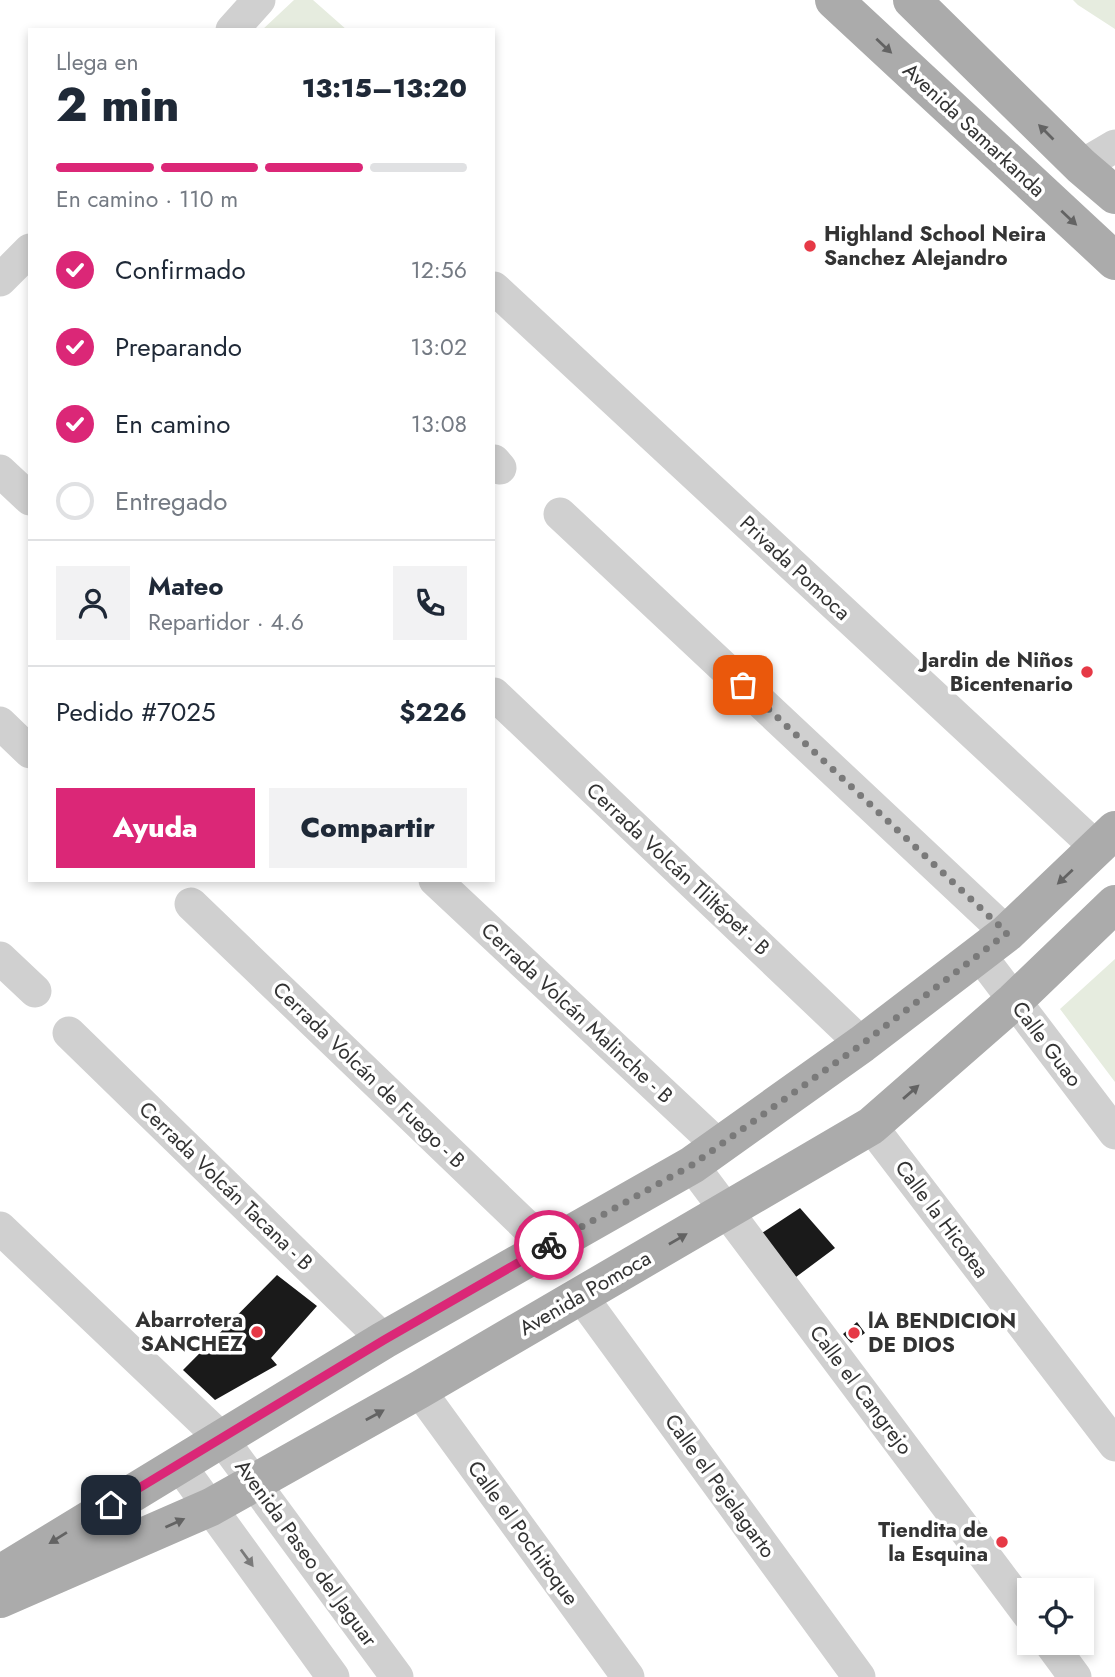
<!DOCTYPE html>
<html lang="es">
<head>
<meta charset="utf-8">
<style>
  :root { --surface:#fff; --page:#f2f2f3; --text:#1f2937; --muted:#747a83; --line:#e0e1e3; --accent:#db2777 }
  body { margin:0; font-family:Jost,sans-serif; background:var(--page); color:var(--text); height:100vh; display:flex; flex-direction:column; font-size:26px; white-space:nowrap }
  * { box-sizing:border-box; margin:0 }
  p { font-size:23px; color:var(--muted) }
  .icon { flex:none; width:38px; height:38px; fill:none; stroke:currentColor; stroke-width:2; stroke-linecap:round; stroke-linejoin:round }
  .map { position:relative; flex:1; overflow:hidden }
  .panel { position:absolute; left:28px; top:28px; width:467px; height:854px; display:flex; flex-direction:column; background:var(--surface); border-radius:0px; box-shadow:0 4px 10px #0003 }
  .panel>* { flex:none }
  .tools { position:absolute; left:1017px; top:1578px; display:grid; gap:14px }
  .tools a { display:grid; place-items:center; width:77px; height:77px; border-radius:0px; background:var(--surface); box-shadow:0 4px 10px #0003; font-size:35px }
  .pin { position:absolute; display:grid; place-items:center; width:60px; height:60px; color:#fff; margin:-30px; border-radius:14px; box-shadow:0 4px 10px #0006 }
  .courier { position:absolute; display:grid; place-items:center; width:70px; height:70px; margin:-35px; border:5px solid #db2777; border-radius:50%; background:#fff; color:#222; box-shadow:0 2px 9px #0007 }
  .headline em { font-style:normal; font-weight:800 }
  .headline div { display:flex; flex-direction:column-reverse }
  .headline { display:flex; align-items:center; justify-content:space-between; height:119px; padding:0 28px }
  h1 { font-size:46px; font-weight:800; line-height:52px }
  .bar { display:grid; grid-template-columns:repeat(4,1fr); gap:10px 7px; align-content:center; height:84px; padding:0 28px }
  .bar i { height:9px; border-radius:5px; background:var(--line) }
  .bar .selected { background:var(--accent) }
  .bar p { grid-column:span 4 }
  .line { display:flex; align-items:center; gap:18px; padding:0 28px; border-top:2px solid var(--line) }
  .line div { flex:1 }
  .round { display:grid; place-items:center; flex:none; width:74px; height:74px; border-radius:0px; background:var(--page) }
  ol { padding:0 28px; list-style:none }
  li { display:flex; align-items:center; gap:21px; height:77px }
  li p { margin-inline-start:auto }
  li .icon { padding:7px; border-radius:50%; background:var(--accent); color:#fff; stroke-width:4 }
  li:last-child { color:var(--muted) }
  li i { width:38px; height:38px; border:4px solid var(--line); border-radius:50% }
  .primary-button { display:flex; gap:14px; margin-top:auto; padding:14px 28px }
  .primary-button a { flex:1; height:80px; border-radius:0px; background:var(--accent); color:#fff; font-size:28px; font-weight:800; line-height:80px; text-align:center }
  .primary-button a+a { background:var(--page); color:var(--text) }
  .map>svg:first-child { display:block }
  .green { fill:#e6ecdf }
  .building { fill:#1a1a1a }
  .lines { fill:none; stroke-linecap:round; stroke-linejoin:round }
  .minor { stroke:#d0d0d0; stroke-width:33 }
  .major { stroke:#ababab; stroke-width:38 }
  .oneway { fill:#636363 }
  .oneway2 { fill:#7a7a7a }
  .done { stroke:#7a7a7a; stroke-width:7; stroke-dasharray:0 12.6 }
  .route { stroke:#db2777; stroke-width:9 }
  .poi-dot { fill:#e63946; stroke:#fff; stroke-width:2.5 }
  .labels { text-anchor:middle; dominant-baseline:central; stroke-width:7; stroke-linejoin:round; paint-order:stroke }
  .street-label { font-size:21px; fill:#333; stroke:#fff }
  .poi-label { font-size:21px; font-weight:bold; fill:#333; stroke:#fff; text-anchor:end }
</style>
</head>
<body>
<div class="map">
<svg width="1115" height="1677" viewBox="0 0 1115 1677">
  <rect width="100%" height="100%" fill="#fff"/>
  <!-- green -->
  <path class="green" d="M294,0H313L347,30H262Z
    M1073,0H1115V29L1078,5Z
    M1115,959V1082L1060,1009Z"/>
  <!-- building -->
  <path class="building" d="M800,1208L835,1248L796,1277L762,1233Z
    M277,1275L317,1306L271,1358L277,1365L215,1400L183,1370Z
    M857,1322L865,1333L851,1343L843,1334Z"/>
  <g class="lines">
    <!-- minor -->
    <path class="minor" d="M232,30L259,0
      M1081,166L1115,146
      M0,280L30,250
      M494,288L1097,848
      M494,461L500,468
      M0,471L30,499
      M560,514L1007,933
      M494,694L862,1044
      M0,723L30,752
      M435,880L718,1145
      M191,904L547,1246
      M979,954L1115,1133
      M0,958L35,991
      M69,1033L384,1340
      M871,1126L1115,1445
      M692,1165L1029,1615
      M0,1228L221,1438L397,1677
      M581,1296L859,1677
      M419,1390L628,1677
      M178,1463L333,1677
      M1050,1643L1075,1677"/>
    <!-- major -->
    <path class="major" d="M834,0L1115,261
      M912,0L1081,166L1115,195
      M0,1574L384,1340L692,1165L862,1044L1007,933L1115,830
      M0,1599L211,1507L419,1390L871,1126L1014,1001L1115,904"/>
  </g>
  <!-- one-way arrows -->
  <defs><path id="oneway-solid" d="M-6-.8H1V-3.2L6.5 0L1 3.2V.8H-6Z" transform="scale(1.75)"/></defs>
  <g class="oneway">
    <use href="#oneway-solid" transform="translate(884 46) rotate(43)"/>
    <use href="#oneway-solid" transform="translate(1046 132) rotate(-135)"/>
    <use href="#oneway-solid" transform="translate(1069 218) rotate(43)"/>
    <use href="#oneway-solid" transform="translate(1065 877) rotate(137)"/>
    <use href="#oneway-solid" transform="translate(911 1092) rotate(-41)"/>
    <use href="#oneway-solid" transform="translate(678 1239) rotate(-30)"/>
    <use href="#oneway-solid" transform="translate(375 1415) rotate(-29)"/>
    <use href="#oneway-solid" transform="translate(175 1523) rotate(-24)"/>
    <use href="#oneway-solid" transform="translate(58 1538) rotate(148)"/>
  </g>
  <use class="oneway2" href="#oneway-solid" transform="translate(247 1558) rotate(54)"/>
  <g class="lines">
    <!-- done -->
    <path class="done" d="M549,1245L692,1165L862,1044L1007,933L743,685"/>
    <!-- route -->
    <path class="route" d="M111,1505L384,1340L549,1245"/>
  </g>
  <!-- markers -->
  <g class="poi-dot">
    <circle cx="810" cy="246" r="7"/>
    <circle cx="1087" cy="672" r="7"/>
    <circle cx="257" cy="1332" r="7"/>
    <circle cx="854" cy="1333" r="7"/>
    <circle cx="1002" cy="1542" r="7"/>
  </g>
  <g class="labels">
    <!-- street labels -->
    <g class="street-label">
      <text transform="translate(974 130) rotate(43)">Avenida Samarkanda</text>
      <text transform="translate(795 568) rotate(43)">Privada Pomoca</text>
      <text transform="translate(678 869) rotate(43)">Cerrada Volcán Tliltépet - B</text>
      <text transform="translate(577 1013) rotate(43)">Cerrada Volcán Malinche - B</text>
      <text transform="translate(1047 1044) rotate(53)">Calle Guao</text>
      <text transform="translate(369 1075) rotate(44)">Cerrada Volcán de Fuego - B</text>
      <text transform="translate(226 1186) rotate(44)">Cerrada Volcán Tacana - B</text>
      <text transform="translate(942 1219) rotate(53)">Calle la Hicotea</text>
      <text transform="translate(585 1293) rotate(-30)">Avenida Pomoca</text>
      <text transform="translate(861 1390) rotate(53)">Calle el Cangrejo</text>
      <text transform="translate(720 1486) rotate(54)">Calle el Pejelagarto</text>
      <text transform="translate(523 1533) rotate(54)">Calle el Pochitoque</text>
      <text transform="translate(306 1553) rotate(54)">Avenida Paseo del Jaguar</text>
    </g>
    <!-- poi labels -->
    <g class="poi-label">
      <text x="824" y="234" text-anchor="start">Highland School Neira<tspan x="824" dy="24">Sanchez Alejandro</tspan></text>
      <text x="1073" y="660">Jardin de Niños<tspan x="1073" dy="24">Bicentenario</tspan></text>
      <text x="243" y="1320">Abarrotera<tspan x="243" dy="24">SANCHEZ</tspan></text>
      <text x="868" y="1321" text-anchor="start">lA BENDICION<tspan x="868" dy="24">DE DIOS</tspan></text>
      <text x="988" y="1530">Tiendita de<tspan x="988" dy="24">la Esquina</tspan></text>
    </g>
  </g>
</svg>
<div class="tools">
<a><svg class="icon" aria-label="locate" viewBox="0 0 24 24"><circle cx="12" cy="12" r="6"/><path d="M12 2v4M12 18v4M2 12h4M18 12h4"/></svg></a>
</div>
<div class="pin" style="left:743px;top:685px;background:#ea580c"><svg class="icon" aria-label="bag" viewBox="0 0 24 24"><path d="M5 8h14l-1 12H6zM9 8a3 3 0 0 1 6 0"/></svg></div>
<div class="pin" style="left:111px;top:1505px;background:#1f2937"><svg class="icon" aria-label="home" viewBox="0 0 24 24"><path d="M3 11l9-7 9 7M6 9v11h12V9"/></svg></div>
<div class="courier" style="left:549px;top:1245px"><svg class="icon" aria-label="bike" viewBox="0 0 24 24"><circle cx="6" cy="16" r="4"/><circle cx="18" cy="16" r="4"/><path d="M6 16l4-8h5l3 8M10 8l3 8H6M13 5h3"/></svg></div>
<section class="panel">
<div class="headline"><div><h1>2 min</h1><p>Llega en</p></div><em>13:15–13:20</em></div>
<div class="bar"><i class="selected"></i><i class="selected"></i><i class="selected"></i><i></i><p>En camino · 110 m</p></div>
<ol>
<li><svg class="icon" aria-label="check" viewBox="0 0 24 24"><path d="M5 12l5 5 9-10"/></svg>Confirmado<p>12:56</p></li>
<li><svg class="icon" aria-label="check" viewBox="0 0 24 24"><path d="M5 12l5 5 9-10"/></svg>Preparando<p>13:02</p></li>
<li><svg class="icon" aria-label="check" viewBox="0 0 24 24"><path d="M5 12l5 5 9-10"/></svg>En camino<p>13:08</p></li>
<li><i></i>Entregado</li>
</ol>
<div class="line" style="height:126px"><a class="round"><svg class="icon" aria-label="person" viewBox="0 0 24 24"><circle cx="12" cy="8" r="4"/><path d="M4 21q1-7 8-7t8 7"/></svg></a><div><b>Mateo</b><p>Repartidor · 4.6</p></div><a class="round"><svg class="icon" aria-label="phone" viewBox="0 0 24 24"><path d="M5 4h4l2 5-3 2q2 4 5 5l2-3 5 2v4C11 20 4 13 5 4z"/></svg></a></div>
<div class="line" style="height:91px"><div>Pedido #7025</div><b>$226</b></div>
<div class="primary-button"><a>Ayuda</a><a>Compartir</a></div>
</section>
</div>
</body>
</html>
